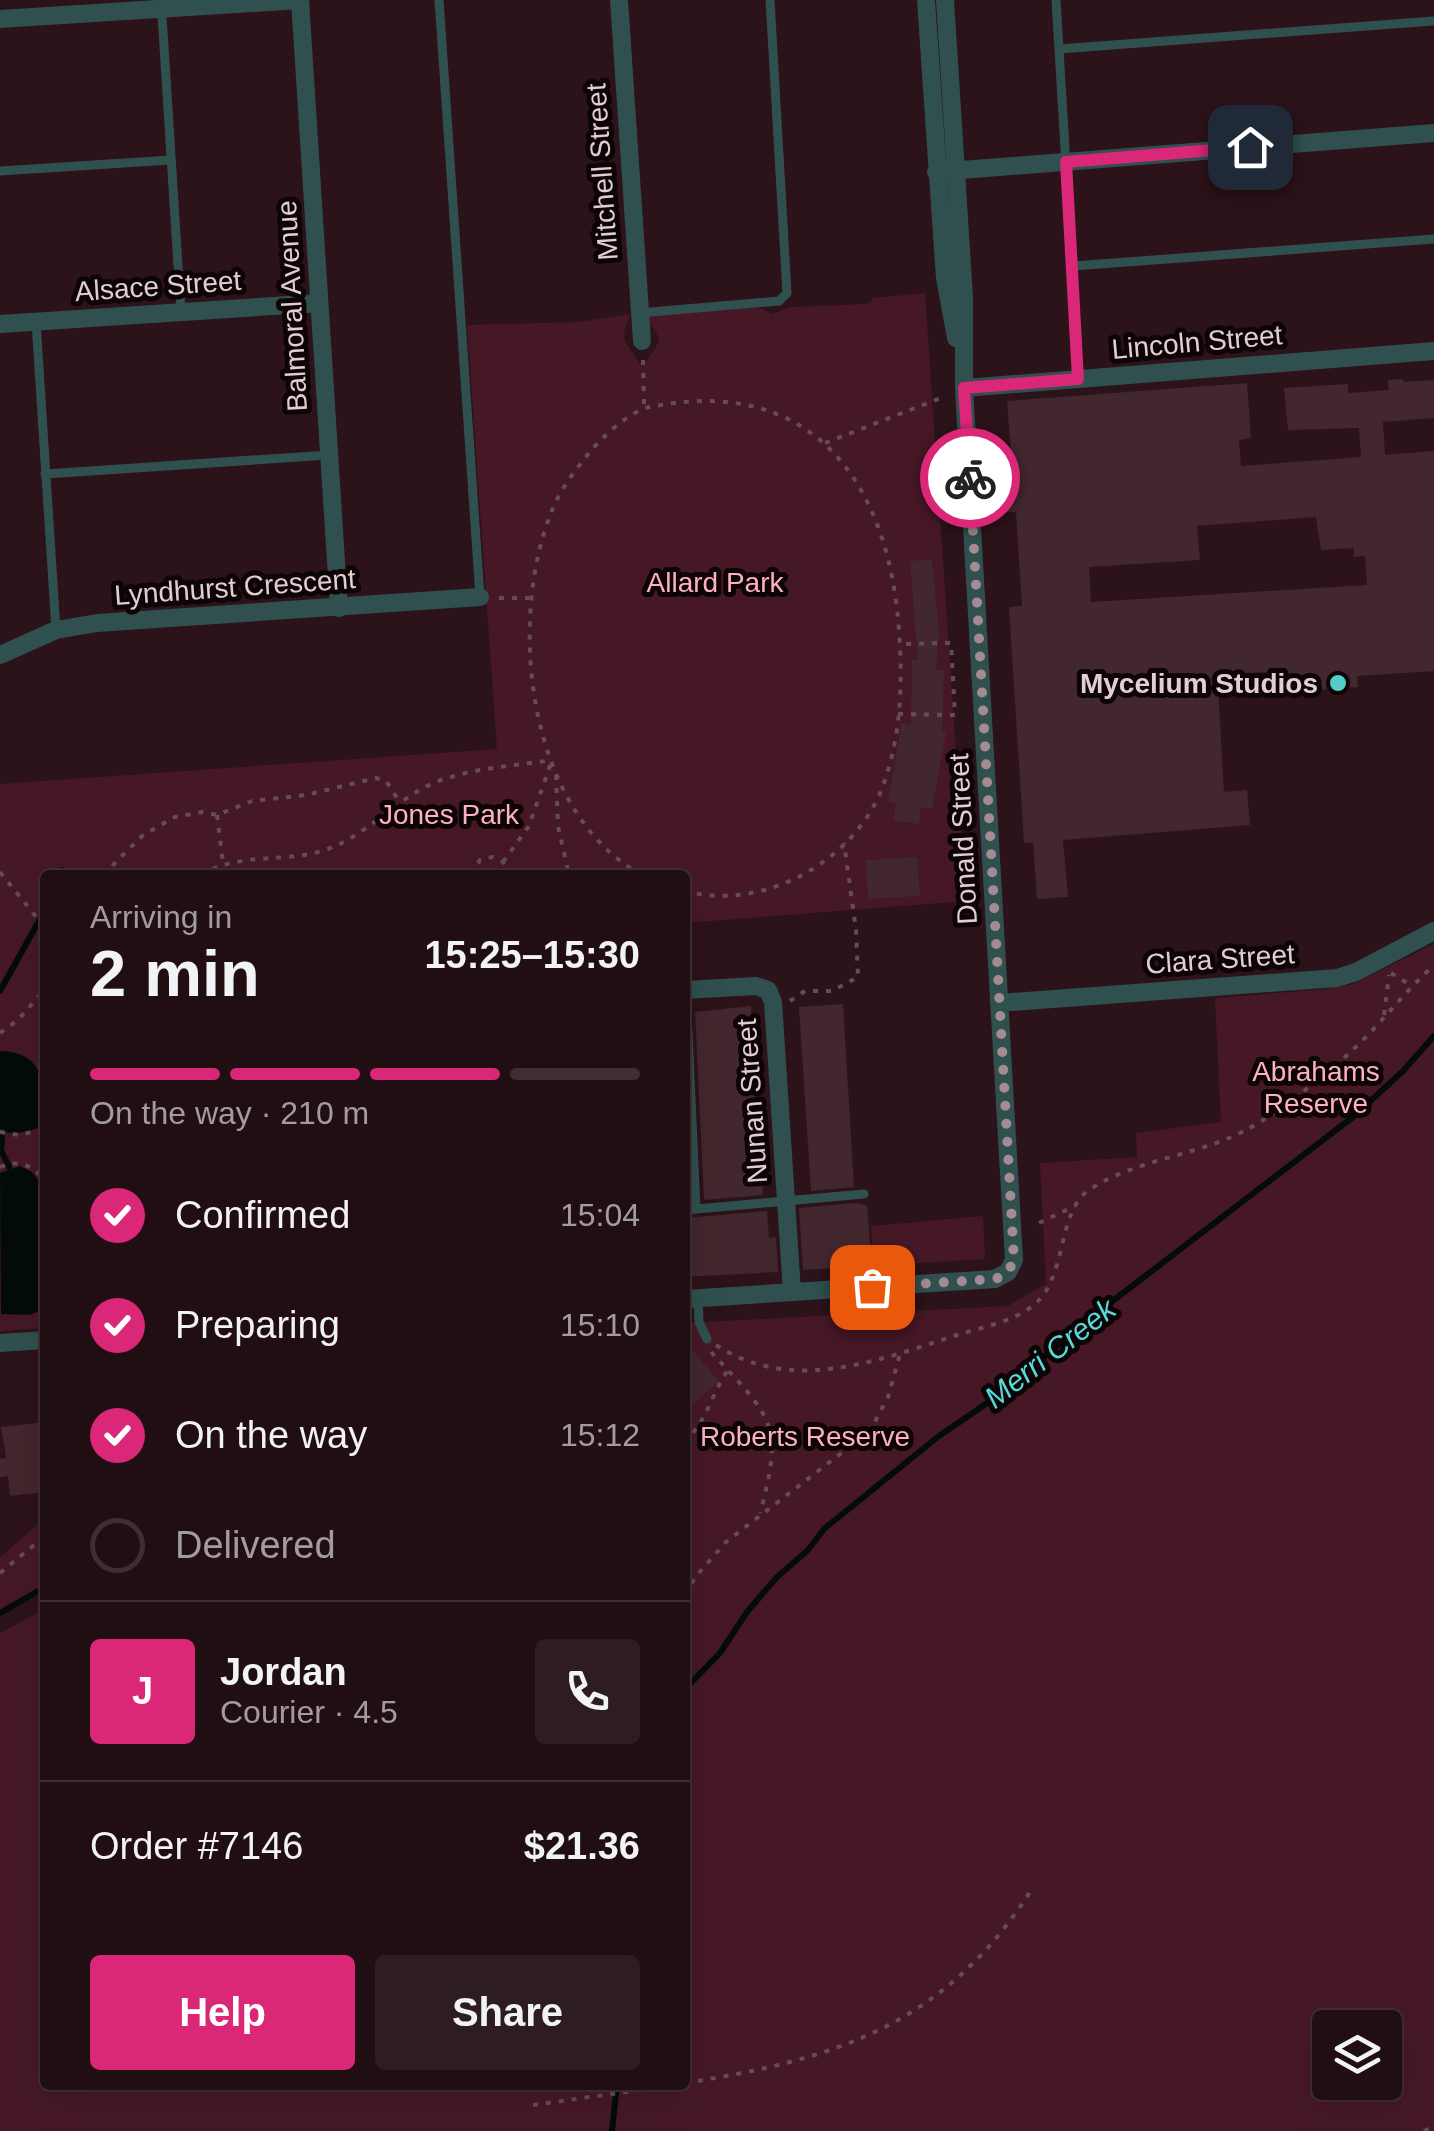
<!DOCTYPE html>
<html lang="en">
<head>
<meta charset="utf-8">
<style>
  :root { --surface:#210e13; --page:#2d1c21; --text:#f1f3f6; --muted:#a29ca0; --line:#3e2e33; --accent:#db2777 }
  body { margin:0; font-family:Helvetica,sans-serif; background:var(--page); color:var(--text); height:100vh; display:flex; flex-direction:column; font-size:38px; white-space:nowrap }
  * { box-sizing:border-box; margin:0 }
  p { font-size:32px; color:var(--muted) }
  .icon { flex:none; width:55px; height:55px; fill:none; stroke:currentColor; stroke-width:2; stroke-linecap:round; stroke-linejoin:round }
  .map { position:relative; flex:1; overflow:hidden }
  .drawer { position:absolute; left:40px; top:870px; width:650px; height:1220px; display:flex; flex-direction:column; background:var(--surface); border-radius:10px; box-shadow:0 10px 40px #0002,0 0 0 2px var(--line) }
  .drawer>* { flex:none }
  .tools { position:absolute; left:1312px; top:2010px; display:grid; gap:20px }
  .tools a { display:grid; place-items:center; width:90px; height:90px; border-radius:10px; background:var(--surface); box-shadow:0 10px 40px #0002,0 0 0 2px var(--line); font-size:50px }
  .pin { position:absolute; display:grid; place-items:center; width:85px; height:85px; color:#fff; margin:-42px; border-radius:20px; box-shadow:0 5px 15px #0006 }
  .courier { position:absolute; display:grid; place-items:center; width:100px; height:100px; margin:-50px; border:8px solid #db2777; border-radius:50%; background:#fff; color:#222; box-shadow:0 2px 12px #0007 }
  .head em { font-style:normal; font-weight:800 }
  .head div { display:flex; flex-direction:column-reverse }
  .head { display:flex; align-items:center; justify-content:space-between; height:170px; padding:0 50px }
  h1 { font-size:65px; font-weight:800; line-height:75px }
  .bar { display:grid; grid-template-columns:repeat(4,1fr); gap:15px 10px; align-content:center; height:120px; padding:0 50px }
  .bar i { height:12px; border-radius:8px; background:var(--line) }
  .bar .active { background:var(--accent) }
  .bar p { grid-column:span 4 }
  .line { display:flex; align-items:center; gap:25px; padding:0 50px; border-top:2px solid var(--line) }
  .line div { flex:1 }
  .round { display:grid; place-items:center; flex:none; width:105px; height:105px; border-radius:10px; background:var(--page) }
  ol { padding:0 50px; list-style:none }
  li { display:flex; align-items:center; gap:30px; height:110px }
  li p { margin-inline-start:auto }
  li .icon { padding:10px; border-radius:50%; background:var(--accent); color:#fff; stroke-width:4 }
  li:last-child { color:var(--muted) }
  li i { width:55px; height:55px; border:5px solid var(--line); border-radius:50% }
  .action { display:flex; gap:20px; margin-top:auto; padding:20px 50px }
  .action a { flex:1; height:115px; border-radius:10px; background:var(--accent); color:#fff; font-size:40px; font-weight:800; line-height:115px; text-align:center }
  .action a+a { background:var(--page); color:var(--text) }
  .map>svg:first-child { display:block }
  .green { fill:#461826; fill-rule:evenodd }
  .water { fill:#030b0b }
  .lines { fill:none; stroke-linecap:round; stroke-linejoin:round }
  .stream { stroke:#030b0b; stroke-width:6 }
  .building { fill:#43272e; fill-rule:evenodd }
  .path { stroke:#654d53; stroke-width:4; stroke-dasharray:5 8; stroke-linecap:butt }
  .service { stroke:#305050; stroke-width:9 }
  .minor { stroke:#305050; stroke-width:18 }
  .done { stroke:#a28c91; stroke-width:10; stroke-dasharray:0 18 }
  .route { stroke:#db2777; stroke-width:12 }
  .poi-dot { fill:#53cdcb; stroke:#0d0406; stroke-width:4 }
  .labels { text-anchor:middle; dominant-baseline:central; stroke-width:10; stroke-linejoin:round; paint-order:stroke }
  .street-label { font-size:28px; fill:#e1ced2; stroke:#0d0406 }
  .park-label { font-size:28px; fill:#fdb0c3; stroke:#0d0406 }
  .poi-label { font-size:28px; font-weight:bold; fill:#e1ced2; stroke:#0d0406; text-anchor:end }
  .water-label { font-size:30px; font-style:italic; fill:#54dad8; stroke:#0d0406 }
</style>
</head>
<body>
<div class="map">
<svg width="1434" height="2131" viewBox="0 0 1434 2131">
  <rect width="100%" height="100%" fill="#2c1219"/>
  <!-- green -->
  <path class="green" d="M925,293L966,901L685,923V875H45V1328L0,1331V784L497,749L467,325L579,322L630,314C619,345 625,338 639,363L646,362L659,342C659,332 649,327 648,316L758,307L772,314L791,307L867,304L874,298Z
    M1434,944V2131H0V1633L45,1609V2085H685V1323L1008,1306L1046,1284L1040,1163L1137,1157L1136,1133L1221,1122L1215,998L1327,989L1353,984ZM1330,2028H1385V2082H1330Z
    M983,1216L985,1259L873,1266L871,1226Z
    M45,1518V1587L0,1613V1557Z"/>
  <!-- water -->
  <path class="water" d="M0,1051C48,1052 45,1090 45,1126C30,1130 13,1138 0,1129Z
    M20,1166L32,1172L43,1186L40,1220L45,1233V1309L29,1315L1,1314L0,1173Z"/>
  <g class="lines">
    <!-- stream -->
    <path class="stream" d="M60,875L62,870
      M0,991L45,910
      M2,1136L1,1150L9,1167
      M0,1613L45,1587
      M685,1689L720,1653L747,1612L777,1577L807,1551L825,1528L939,1436L996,1397L1093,1316L1353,1117L1403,1071L1434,1036
      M612,2131L617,2085"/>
  </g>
  <!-- building -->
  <path class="building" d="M1403,379L1404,382L1434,380V418L1383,422L1385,455L1434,451V671L1357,676L1358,687L1315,690V678L1275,680L1274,672L1245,673L1246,683L1218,685L1224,792L1247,790L1250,825L1063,840L1068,897L1037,899L1033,842L1024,843L1009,607L1022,606L1016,512H1003L1001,494L1014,493L1007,401L1247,383L1251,438L1239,440L1241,466L1361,457L1359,428L1288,430L1284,388L1348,384V393L1389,390L1388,380ZM1316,517L1321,550L1354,548V557L1365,556L1367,585L1091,602L1089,567L1200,560L1197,526Z
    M932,559L939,633L936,670H944L942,731L946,732L932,809L921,807L919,824L894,820L896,803L888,801L902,723L911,725L912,660H918L910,561Z
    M917,857L920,896L868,899L866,860Z
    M843,1004L854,1187L811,1191L799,1007Z
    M751,1006L763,1195L704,1200L695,1012Z
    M855,1203L867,1205L872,1266L803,1270L799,1208Z
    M767,1211L769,1238L776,1237L778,1272L685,1277V1218Z
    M685,1342L719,1381L685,1411Z
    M45,1422V1492L10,1496L8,1476L0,1477V1459L6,1458L1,1427Z"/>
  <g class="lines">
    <!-- path -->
    <path class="path" d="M643,360L644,406
      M825,443L946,396
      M499,598H529
      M898,714L955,715L951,643L900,644
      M556,775L558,826L569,875
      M217,815L223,863
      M503,862L529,826L552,760
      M0,872L45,928
      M103,875L142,836L175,817L203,812L217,815L252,801L306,795L376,778L386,781L401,804
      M201,875C240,851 286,864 328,849C361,837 388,809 418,791C457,768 509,767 552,760
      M472,875L480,860L492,857L503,862L508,875
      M642,875C527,813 506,619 553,508C562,487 576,469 590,452C603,436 630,411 650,407C812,374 889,482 899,631C903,683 901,739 882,788C854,862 762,912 685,891
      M1391,973L1412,986
      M790,1001L805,991H832L858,977L856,930L844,843
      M1384,1015L1389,975
      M0,1033L18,1020L45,989
      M0,1132L19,1135L45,1129
      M0,1167C17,1161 26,1162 40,1175L45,1169
      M1039,1223L1075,1206
      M716,1345C793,1395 879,1360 957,1335C985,1326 1020,1321 1040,1299C1066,1270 1059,1210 1089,1190C1136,1159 1197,1156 1246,1130C1279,1113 1340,1064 1366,1037C1389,1013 1409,988 1434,965
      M711,1352C771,1417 785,1423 760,1513
      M685,1429L690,1436C708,1417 713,1391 728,1370
      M0,1573L45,1536
      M685,1595L696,1576L726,1542L870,1431L888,1397L900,1354
      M685,2083C837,2059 945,2025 1032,1889
      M533,2105L676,2085
      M1424,2131L1434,2126"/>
    <!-- service -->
    <path class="service" d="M161,0L181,312
      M439,0L480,597
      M1056,0L1079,379
      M1059,49L1434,21
      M0,171L171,160
      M1073,266L1434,239
      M639,313L779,301L787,293L770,0
      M36,322L56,630
      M45,474L329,455
      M686,990L696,1209
      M685,1210L864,1194
      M698,1298L699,1322L707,1339"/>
    <!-- minor -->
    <path class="minor" d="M300,0L339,608
      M619,0L642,341
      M926,0L945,278L956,338
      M0,19L299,0
      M936,172L1434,133
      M0,324L319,303
      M964,388L1434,351
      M0,655L56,630L97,623L480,597
      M685,990L756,986L768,990L773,1002L792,1292
      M999,1003L1337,978L1356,972L1434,931
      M685,1299L995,1279L1008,1272L1014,1260L964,388V297L945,0
      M0,1343L45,1340"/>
  </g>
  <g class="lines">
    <!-- done -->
    <path class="done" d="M872,1287L996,1279L1008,1272L1014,1260L970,478"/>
    <!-- route -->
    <path class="route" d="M970,478L964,388L1078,379L1066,162L1250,147"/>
  </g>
  <!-- markers -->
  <circle class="poi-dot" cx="1338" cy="683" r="10"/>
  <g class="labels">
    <!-- street labels -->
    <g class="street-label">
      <text transform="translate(602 172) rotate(-94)">Mitchell Street</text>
      <text transform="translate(158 286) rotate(-4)">Alsace Street</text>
      <text transform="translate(292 306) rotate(-93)">Balmoral Avenue</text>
      <text transform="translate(1197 342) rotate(-5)">Lincoln Street</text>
      <text transform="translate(235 587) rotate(-4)">Lyndhurst Crescent</text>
      <text transform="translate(963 839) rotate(-93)">Donald Street</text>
      <text transform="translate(1220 959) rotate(-4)">Clara Street</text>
      <text transform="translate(752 1101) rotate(-94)">Nunan Street</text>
    </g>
    <!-- park labels -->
    <g class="park-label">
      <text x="715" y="582">Allard Park</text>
      <text x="449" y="814">Jones Park</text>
      <text x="1316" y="1071">Abrahams<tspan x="1316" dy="32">Reserve</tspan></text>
      <text x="805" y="1436">Roberts Reserve</text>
    </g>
    <!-- poi labels -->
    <g class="poi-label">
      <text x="1318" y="683">Mycelium Studios</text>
    </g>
    <!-- water labels -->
    <g class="water-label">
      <text transform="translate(1050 1353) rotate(-38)">Merri Creek</text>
    </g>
  </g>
</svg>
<div class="tools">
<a><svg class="icon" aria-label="layers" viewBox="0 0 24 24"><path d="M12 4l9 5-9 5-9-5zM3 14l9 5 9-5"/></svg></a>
</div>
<div class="pin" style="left:872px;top:1287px;background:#ea580c"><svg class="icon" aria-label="bag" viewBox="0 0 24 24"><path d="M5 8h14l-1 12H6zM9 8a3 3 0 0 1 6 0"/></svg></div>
<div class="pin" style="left:1250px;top:147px;background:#1f2937"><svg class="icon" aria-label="home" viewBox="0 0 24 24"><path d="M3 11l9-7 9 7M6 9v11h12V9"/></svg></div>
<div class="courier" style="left:970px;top:478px"><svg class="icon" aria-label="bike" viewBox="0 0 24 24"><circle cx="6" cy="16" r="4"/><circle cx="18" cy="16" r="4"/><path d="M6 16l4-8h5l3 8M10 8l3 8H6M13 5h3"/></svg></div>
<section class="drawer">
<div class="head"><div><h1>2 min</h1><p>Arriving in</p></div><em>15:25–15:30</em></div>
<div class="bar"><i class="active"></i><i class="active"></i><i class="active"></i><i></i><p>On the way · 210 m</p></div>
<ol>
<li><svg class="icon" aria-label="check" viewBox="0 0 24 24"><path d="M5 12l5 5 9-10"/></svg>Confirmed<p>15:04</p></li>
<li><svg class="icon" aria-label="check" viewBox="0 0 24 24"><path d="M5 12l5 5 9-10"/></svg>Preparing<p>15:10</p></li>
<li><svg class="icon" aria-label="check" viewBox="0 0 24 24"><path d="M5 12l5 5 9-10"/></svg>On the way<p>15:12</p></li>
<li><i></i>Delivered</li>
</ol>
<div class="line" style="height:180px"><b class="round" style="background:var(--accent);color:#fff">J</b><div><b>Jordan</b><p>Courier · 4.5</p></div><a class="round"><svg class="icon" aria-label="phone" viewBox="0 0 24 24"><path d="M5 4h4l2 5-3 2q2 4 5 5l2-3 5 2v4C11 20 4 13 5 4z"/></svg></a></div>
<div class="line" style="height:130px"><div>Order #7146</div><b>$21.36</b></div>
<div class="action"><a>Help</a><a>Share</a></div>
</section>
</div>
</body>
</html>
